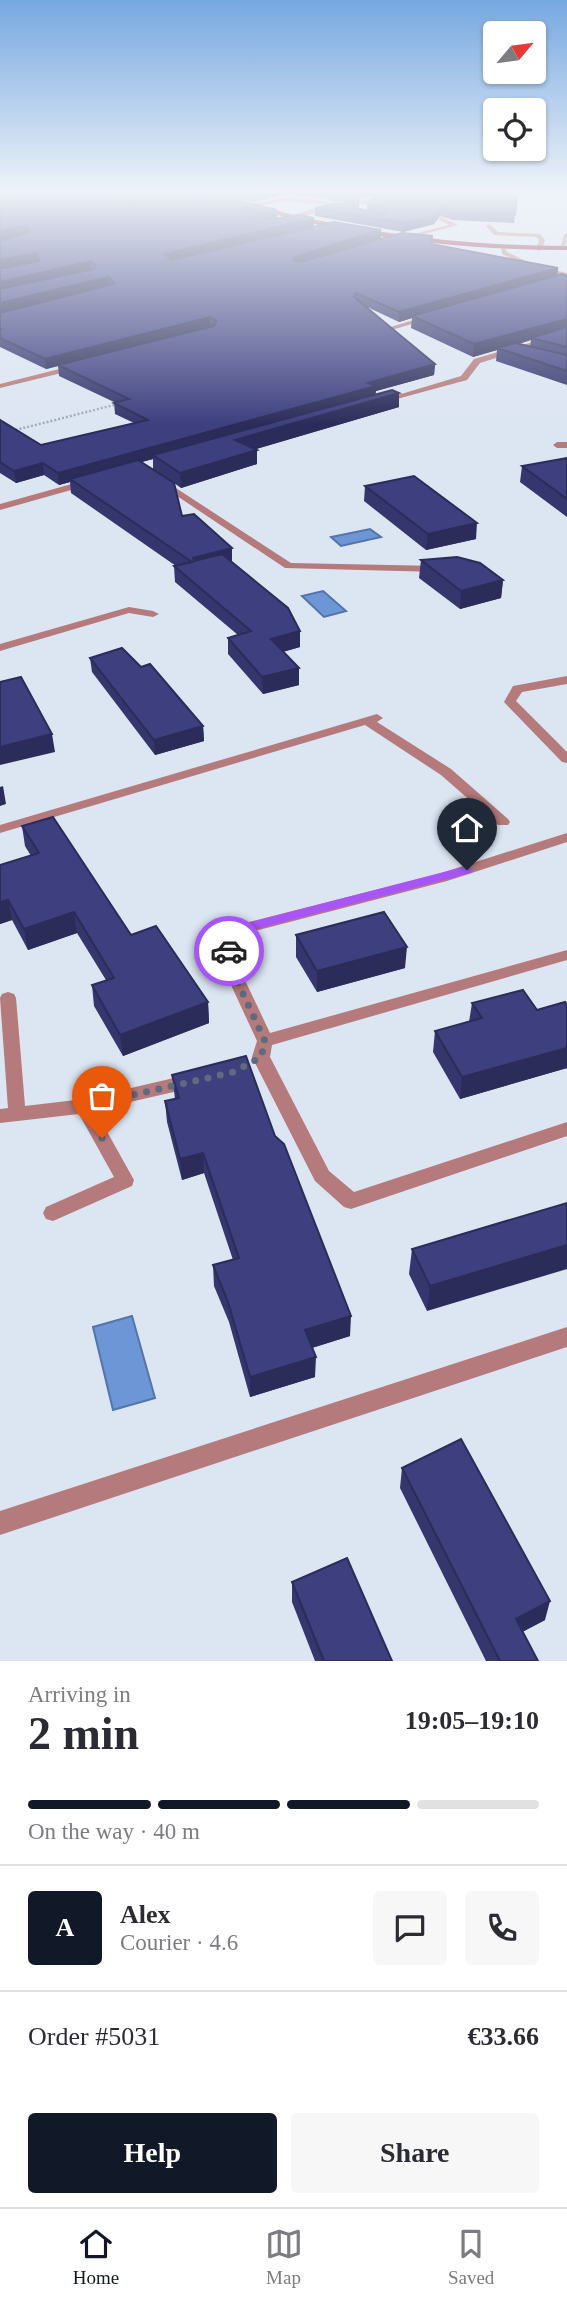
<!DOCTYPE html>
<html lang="en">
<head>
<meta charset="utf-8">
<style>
  :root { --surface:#fff; --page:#f7f7f7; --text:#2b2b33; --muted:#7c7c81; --line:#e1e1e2; --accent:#111827 }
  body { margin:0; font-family:Georgia,serif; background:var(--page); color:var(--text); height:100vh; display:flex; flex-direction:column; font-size:26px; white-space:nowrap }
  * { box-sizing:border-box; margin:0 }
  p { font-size:23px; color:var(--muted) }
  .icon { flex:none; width:38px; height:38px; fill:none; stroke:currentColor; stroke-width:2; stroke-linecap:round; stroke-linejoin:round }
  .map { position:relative; height:1661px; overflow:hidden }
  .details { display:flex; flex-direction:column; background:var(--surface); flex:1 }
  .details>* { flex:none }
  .needle { width:46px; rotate:61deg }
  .fabs { position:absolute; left:483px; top:21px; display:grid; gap:14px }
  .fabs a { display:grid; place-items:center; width:63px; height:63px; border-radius:7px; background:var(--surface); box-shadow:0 2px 5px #0004; font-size:35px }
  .pin { position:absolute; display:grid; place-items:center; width:60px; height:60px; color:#fff; margin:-72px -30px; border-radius:50% 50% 50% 0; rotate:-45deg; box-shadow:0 0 7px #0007 }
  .pin .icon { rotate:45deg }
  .courier { position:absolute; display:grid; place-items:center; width:70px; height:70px; margin:-35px; border:5px solid #a855f7; border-radius:50%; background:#fff; color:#222; box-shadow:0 2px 9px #0007 }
  .headline em { font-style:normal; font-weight:700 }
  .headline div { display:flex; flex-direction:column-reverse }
  .headline { display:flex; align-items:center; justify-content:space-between; height:119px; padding:0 28px }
  h1 { font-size:46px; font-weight:700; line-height:52px }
  .bar { display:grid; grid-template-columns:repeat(4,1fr); gap:10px 7px; align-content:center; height:84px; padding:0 28px }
  .bar i { height:9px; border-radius:5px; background:var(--line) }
  .bar .selected { background:var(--accent) }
  .bar p { grid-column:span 4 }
  .line { display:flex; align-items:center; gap:18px; padding:0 28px; border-top:2px solid var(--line) }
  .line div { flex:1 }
  .round { display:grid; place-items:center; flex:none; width:74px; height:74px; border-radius:7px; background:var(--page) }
  .primary-button { display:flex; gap:14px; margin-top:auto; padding:14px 28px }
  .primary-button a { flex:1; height:80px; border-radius:7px; background:var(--accent); color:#fff; font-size:28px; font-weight:700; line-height:80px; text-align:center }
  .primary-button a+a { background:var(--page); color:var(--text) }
  .tabs { display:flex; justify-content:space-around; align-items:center; height:98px; border-top:2px solid var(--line); background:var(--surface); font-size:19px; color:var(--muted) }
  .tabs a { display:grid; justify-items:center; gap:4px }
  .tabs .selected { color:var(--accent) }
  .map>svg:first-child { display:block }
  .water { fill:#6c96d5; stroke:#5375a9; stroke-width:2 }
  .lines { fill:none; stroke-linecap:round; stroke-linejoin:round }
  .path { stroke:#a0abbc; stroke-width:2.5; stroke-dasharray:2 2; stroke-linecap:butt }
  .lane { fill:#b57a7b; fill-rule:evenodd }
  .street { fill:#b57a7b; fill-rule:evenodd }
  .primary { fill:#811527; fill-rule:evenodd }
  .wall { fill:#34366d; fill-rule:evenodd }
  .shaded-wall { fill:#2b2c59 }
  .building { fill:#3d3f7f; stroke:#2b2c59; stroke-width:2 }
  .route { fill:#a855f7 }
  .done { stroke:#5d6a7f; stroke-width:7; stroke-dasharray:0 12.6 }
</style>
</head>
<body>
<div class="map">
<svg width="567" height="1661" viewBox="0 0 567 1661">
  <rect width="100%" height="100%" fill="#dce5f2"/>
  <!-- water -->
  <path class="water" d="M370,529L381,537L341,546L331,537Z
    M323,591L346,611L324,617L302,596Z
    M132,1316L155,1398L113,1410L93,1327Z"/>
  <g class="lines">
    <!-- path -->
    <path class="path" d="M0,434L118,404"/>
    <!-- lane -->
    <path class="lane" d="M406,193H415L371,204H351L290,220L287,218C324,201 367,201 406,193Z
      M286,197L327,201L330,203L327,205L286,201L249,208L246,206Z
      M441,217L458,225L393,242L390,240L449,225L439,220Z
      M489,224L498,232L540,234L545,240L542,249L539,251L536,249L539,240L536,237L494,235L486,226Z
      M567,233L565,249L560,250L564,235Z
      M427,316L429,319L388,331L384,329Z
      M75,365L79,367L78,369L0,388V384Z
      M162,479L291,563L438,566L443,569L438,572L285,568L159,484L157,482Z
      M129,607L153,611L159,614L153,617L129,613L0,651V644Z
      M567,676V684L522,692L516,701L567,752V763L562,762L504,702L513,686Z
      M377,714L383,718L377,722L451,769L508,819L510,822L508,825H498L441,775L365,725L0,833V825Z
      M567,833V842L447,881L243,934L234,957L270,1033L567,950V960L272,1045L270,1057L329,1171L354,1192L567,1122V1136L351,1209L344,1207L315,1181L252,1057L257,1041L218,957L229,930L232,926L237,925L438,874Z
      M8,992L14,994L16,998L25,1106L84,1099L191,1074L197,1076L200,1081L197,1086L191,1088L95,1110L134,1180L132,1186L53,1221L46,1219L43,1213L46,1207L114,1177L79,1114L0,1123V1109L8,1108L0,998L2,994Z
      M567,1327V1347L0,1535V1511Z"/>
    <!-- street -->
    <path class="street" d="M501,247H505L507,252L536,266L567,273V277L532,268L502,254Z
      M567,332V336L480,363L467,380L382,403L378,401L461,376L474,359Z
      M567,442V448H557L553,445L557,442Z
      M86,480L89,481V485L0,510V504Z"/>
    <!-- primary -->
    <path class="primary" d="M253,205C357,232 459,246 567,246V250C459,250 355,238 251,208Z"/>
  </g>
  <!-- wall -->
  <path class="wall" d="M0,193H198V194L205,193H502L517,196L514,223L453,220L440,216L434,224L403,232L315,216V208L359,199V207L358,209L367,211V203L388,194L332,202L327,198L286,194L253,202L212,193L277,218L261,220L253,218L260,221L314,226L381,239L432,244L558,268L557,276H567V385L496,361L497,350L473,357L411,328L412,318L399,322L365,306L435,364L434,375L376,391L375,395L399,393V407L255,449L257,450V464L181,488L174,483L182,516L232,563L300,647L283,652L299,685L263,694L228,654V638L238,635L175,582L174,566H176L71,493L70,482L59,485L44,475L16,483L0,473V420L41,445L134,423L115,414L114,402L59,376L58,366L46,369L0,347ZM531,340L530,347L519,344ZM153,459V470L141,462Z
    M567,458V517L520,482L522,466Z
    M365,486L476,539L426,550L364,501Z
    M421,560L503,580L501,598L460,609L419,578Z
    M90,658L141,667L203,726L204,741L155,755L92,672Z
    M22,826L131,935L208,1002L209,1023L123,1056L94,1006L92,985L106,980L77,933L28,950L12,920L0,924V865L31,856L25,846Z
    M296,935L405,968L317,992L296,957Z
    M472,1003L537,1010L567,1005V1068L460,1099L433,1052L435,1031L469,1022Z
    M172,1075L275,1136L350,1336L312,1348L315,1377L250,1397L229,1322L214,1286L213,1265L233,1260L204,1173L182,1180L167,1122L165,1101L175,1099Z
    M567,1203L427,1311L409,1274L412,1249Z
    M402,1468L545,1620L522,1632L538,1661H486L400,1488Z
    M292,1582L392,1661H315L292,1602Z"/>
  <!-- shaded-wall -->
  <path class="shaded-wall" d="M159,193H198V194L124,209V201L126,198Z
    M258,193H286V194L253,202L252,194Z
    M345,193H399L332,202L333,194Z
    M359,199V207L353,215V207Z
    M440,207V216L434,224L403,232L404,223Z
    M277,210V218L261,220V212Z
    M314,218V226L166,263L165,254Z
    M27,225L28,234L0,240V232Z
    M381,230V239L294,265L293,260L294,257Z
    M37,253L38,262L0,269V260Z
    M91,261V270L1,291L0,282Z
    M558,268L557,277L412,316V318L399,322V312Z
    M109,277V286L0,313V303Z
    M210,317V326L58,365V366L46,369L45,359Z
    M567,319V330L531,338V340L500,349L497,348V350L473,357L474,344Z
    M435,364L434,375L376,391L375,397L153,455V459L73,481L70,479V482L59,485L58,473Z
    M399,393V407L236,455L235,440Z
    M257,450V464L181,488L180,473Z
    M43,463L44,475L16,483L14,471Z
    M477,523L476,539L426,550L428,534Z
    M232,548V563L194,574L193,558Z
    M503,580L501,598L460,609L461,591Z
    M300,631V647L271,655V639Z
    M299,668V685L263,694L262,677Z
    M203,726L204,741L155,755L154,740Z
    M52,734L55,752L0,765V747Z
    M3,786L6,804L0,806V787Z
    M8,900L12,920L0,924V902Z
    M74,912L77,933L28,950L24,929Z
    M407,947L405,968L317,992V971Z
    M208,1002L209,1023L123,1056L120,1035Z
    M567,1048V1068L460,1099L462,1077Z
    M203,1153L204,1173L182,1180L180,1159Z
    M567,1245V1269L427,1311L430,1286Z
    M351,1316L350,1336L305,1350V1330Z
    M316,1357L315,1377L250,1397V1377Z
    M550,1601L545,1620L511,1638L516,1619Z"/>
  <!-- building -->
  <path class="building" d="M0,193H159L126,198L124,201L130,206L205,193H211L277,210L261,212L245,207L238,211L260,221L298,215L314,218L165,254L171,260L334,222L381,230L294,257L293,260L301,262L402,233L432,236L431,244L558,268L399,312L356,293L354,297L435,364L368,383L376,386L58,473L43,463L14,471L0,462V420L41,445L148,420L114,403L129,399L58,365L214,326L216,321L210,317L45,359L0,338V329H1L0,328V313L114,284L109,277L0,303V289L94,269L95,265L91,261L0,282V269L39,261L37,253L0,260V241L29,233L27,225L0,232Z
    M395,193H502L517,196L515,215L454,212L440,207L434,216L404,223L315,208L359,199L353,207L383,215L385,207L367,203L374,197Z
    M562,274L567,276V319L474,344L412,316Z
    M567,327V347L531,338Z
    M515,343L567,355V371L497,348Z
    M392,390L399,393L235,440L257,450L180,473L153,455Z
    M567,458V499L522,466Z
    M138,460L174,483L182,516L194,514L232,548L193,558L194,561L222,554L288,608L300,631L271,639L299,668L262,677L228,638L251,631L174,566L192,562L70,479Z
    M414,476L477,523L428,534L365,486Z
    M457,557L480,563L503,580L461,591L421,560Z
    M122,648L141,667L150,664L203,726L154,740L90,658Z
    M21,677L52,734L0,747V682Z
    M53,817L131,935L156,926L208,1002L120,1035L92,985L114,978L74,912L24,929L8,900L0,902V865L39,853L22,826Z
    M384,912L407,947L317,971L296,935Z
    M523,990L537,1010L565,1002L567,1005V1048L462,1077L435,1031L482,1018L472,1003Z
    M246,1056L275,1136L284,1144L351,1316L305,1330L316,1357L250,1377L228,1302L213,1265L239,1258L203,1153L180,1159L165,1101L179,1098L172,1075Z
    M567,1203V1245L430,1286L412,1249Z
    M461,1439L550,1601L516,1619L538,1661H500L402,1468Z
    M347,1558L392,1661H324L292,1582Z"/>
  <!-- sky -->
  <linearGradient id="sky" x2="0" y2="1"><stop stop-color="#76a8e0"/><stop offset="0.45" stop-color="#eff3f9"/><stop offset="1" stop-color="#eff3f9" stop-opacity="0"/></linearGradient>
  <rect width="567" height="425" fill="url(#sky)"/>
  <!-- route -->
  <path class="route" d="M467,866L473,870L471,873L242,933L233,955L229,956L222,951L232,927Z"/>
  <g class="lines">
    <!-- done -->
    <path class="done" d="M102,1138L84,1106L234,1072L261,1057L265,1041L226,957L229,951"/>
  </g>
</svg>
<div class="fabs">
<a><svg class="needle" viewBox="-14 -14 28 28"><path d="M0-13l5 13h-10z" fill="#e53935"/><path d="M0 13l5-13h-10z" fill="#7c7c81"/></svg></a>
<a><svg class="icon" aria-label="locate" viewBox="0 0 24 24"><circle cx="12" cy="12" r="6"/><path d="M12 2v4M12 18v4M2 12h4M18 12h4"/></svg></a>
</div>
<div class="pin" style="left:102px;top:1138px;background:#ea580c"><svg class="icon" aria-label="bag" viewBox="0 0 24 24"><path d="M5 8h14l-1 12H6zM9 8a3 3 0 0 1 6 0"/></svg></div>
<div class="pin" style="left:467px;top:870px;background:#1f2937"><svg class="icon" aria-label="home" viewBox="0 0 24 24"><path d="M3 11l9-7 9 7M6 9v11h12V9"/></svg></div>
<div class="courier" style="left:229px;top:951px"><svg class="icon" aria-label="car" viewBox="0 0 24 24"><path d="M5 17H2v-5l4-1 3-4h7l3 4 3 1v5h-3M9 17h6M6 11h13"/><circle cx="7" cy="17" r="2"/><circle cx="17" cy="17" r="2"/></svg></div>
</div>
<section class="details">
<div class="headline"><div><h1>2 min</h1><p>Arriving in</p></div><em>19:05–19:10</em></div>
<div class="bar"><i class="selected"></i><i class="selected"></i><i class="selected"></i><i></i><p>On the way · 40 m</p></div>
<div class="line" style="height:126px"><b class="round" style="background:var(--accent);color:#fff">A</b><div><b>Alex</b><p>Courier · 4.6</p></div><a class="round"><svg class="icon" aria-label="chat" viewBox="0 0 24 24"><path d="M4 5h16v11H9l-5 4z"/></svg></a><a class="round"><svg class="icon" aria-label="phone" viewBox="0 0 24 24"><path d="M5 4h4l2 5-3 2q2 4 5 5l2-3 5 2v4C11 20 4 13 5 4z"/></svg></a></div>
<div class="line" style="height:91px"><div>Order #5031</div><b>€33.66</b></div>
<div class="primary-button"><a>Help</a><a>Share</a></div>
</section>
<nav class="tabs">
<a class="selected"><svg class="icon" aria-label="home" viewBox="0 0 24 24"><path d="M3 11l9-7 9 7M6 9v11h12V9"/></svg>Home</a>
<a><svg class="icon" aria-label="map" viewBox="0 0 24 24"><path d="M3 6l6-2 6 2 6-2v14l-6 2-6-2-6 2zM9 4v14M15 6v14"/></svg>Map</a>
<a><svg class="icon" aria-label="saved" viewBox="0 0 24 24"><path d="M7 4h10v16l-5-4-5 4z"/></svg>Saved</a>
</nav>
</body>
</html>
